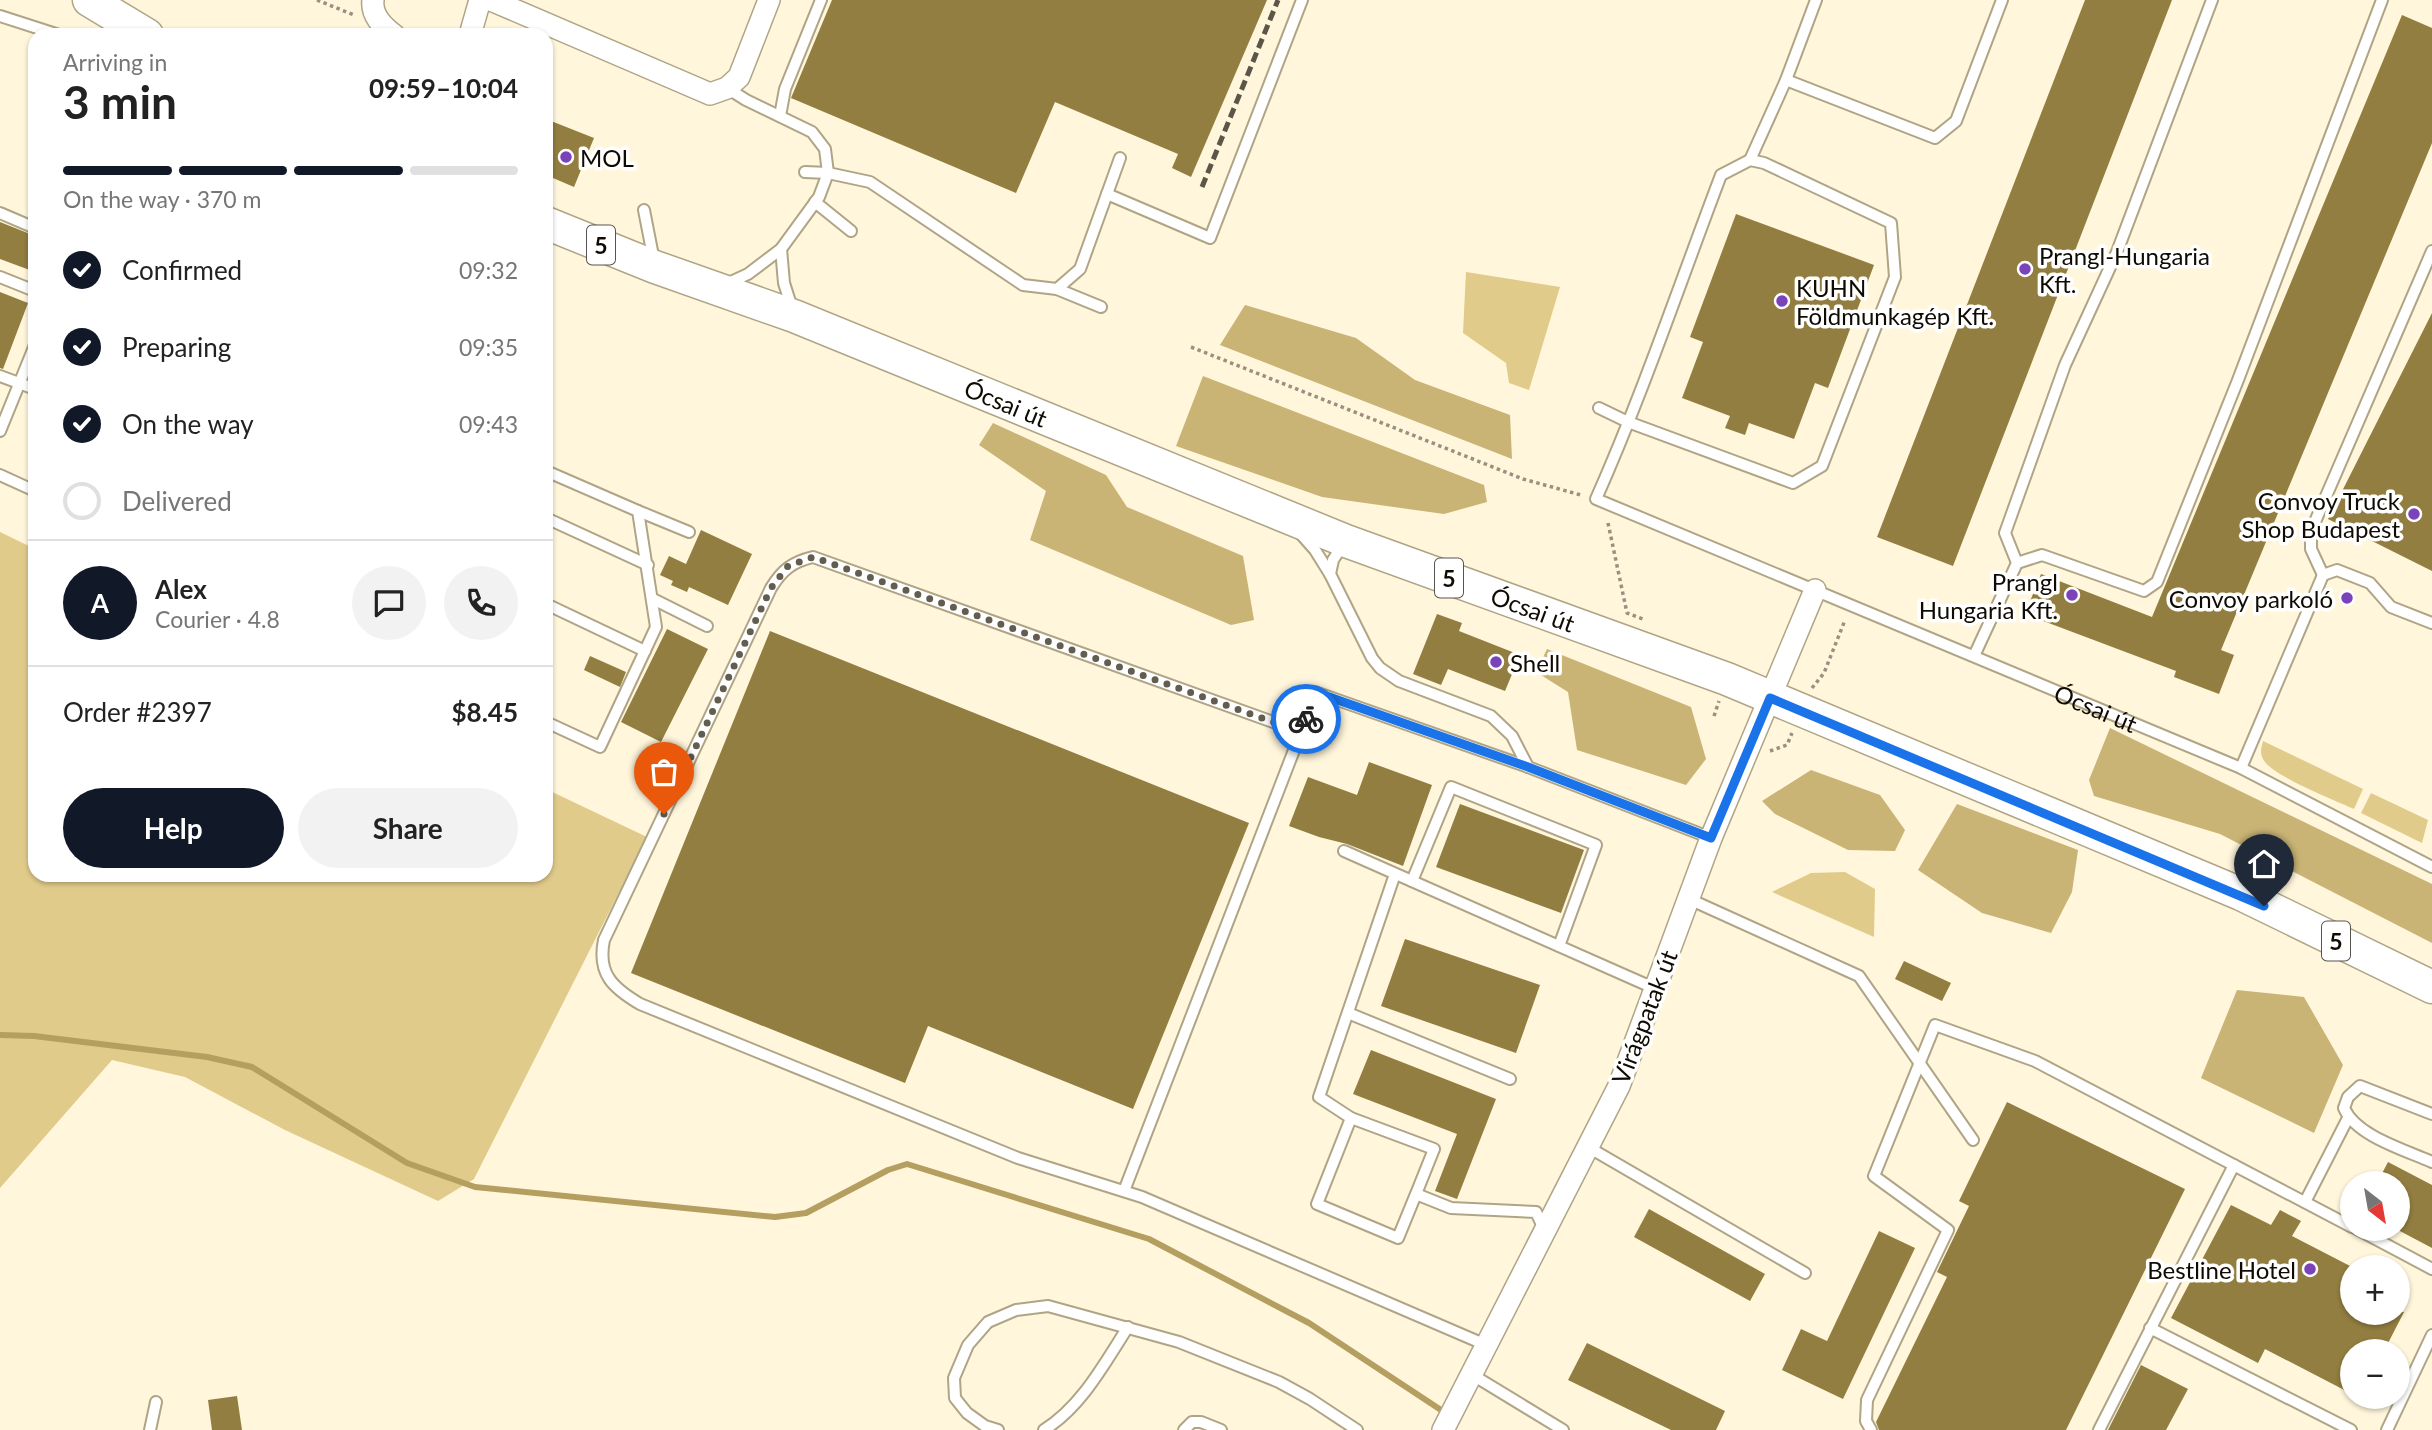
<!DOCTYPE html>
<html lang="en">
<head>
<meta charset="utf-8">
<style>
  :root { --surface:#fff; --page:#f2f2f2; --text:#222; --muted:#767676; --line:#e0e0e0; --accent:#111827 }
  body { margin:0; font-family:Lato,sans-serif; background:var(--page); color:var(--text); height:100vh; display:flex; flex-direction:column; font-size:26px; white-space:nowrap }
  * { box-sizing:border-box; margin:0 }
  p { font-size:23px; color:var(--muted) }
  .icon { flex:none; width:38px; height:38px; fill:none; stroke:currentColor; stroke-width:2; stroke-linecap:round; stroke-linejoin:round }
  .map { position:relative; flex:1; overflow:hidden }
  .side { position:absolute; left:28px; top:28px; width:525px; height:854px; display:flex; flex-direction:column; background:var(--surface); border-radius:21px; box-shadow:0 2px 5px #0004 }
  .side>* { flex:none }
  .needle { width:46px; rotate:149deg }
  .controls { position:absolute; left:2340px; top:1171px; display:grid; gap:14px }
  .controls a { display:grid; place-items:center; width:70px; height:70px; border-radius:50%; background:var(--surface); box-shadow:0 2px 5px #0004; font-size:35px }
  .pin { position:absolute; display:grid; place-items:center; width:60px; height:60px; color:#fff; margin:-72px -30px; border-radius:50% 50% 50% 0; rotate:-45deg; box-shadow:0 0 7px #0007 }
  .pin .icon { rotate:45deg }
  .courier { position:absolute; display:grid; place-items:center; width:70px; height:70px; margin:-35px; border:5px solid #1a73e8; border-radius:50%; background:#fff; color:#222; box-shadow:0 2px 9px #0007 }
  .summary em { font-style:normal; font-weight:700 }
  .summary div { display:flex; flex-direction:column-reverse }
  .summary { display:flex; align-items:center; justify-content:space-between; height:119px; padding:0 35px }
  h1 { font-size:46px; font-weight:700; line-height:52px }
  .bar { display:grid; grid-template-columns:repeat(4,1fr); gap:10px 7px; align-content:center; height:84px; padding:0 35px }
  .bar i { height:9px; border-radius:5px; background:var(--line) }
  .bar .current { background:var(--accent) }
  .bar p { grid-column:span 4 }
  .line { display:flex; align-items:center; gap:18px; padding:0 35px; border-top:2px solid var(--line) }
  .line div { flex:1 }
  .round { display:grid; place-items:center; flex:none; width:74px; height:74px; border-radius:37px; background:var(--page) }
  ol { padding:0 35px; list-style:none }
  li { display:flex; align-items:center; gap:21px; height:77px }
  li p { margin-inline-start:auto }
  li .icon { padding:7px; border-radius:50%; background:var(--accent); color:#fff; stroke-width:4 }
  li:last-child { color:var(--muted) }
  li i { width:38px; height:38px; border:4px solid var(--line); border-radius:50% }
  .primary-button { display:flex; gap:14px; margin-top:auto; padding:14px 35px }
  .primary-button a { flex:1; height:80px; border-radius:42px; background:var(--accent); color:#fff; font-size:28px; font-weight:700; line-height:80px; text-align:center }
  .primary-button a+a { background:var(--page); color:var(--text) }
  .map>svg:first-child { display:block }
  .green { fill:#e0cb8b }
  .forest { fill:#c9b475 }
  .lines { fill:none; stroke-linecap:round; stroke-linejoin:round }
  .stream { stroke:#b49f61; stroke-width:6 }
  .building { fill:#927e40 }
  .lane-casing { stroke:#afa586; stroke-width:14 }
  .street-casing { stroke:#afa586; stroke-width:24 }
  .primary-casing { stroke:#afa586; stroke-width:35 }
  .path { stroke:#98917f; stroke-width:3.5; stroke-dasharray:3.5 3.5; stroke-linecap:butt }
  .lane { stroke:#fff; stroke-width:10 }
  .street { stroke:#fff; stroke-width:21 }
  .primary { stroke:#fff; stroke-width:32 }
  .rail { stroke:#5c5649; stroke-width:5; stroke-dasharray:10 5; stroke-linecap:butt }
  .done { stroke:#635d4f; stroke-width:7; stroke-dasharray:0 12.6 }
  .route { stroke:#1a73e8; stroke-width:9 }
  .poi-dot { fill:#7b43ba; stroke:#fff; stroke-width:2.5 }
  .labels { text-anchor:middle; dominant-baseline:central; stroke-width:7; stroke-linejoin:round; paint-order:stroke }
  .shield { fill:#fff; stroke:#57544f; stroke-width:2 }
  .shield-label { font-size:23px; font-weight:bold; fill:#0f0b03 }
  .poi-label { font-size:24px; fill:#0f0b03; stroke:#fff; text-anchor:start }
  .street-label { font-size:24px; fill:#0f0b03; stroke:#fff }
</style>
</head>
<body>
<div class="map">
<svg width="2432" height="1430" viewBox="0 0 2432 1430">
  <rect width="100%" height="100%" fill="#fff6dc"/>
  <!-- green -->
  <path class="green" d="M1466,272L1560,287L1529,390L1509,383L1506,363L1463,333Z
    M0,532L35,549V875H546V789L647,837L474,1179L438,1201L285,1130L185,1077L112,1060L0,1188Z
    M2263,741L2363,789L2354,809C2334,800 2276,777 2265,762C2259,754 2261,749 2263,741Z
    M2371,793L2428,820L2422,843L2361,813Z
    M1845,872L1875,889L1874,937L1772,892L1811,873Z"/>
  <!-- forest -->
  <path class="forest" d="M1245,305L1356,338L1415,380L1510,415L1512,459L1220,345Z
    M1203,376L1484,485L1487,502L1444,514L1322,497L1176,446Z
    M993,423L1106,475L1127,507L1243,556L1254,620L1231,625L1030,540L1046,491L979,445Z
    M1547,649L1691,707L1706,759L1686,785L1577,750L1568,692L1536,672Z
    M2110,728L2432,884V943L2220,834L2094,796L2089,780Z
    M1811,770L1880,795L1905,830L1895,851L1848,850L1775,814L1762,801Z
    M1957,804L2078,850L2072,892L2051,933L1982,913L1918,870Z
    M2237,990L2304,997L2343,1065L2314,1133L2201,1078Z"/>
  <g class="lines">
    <!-- stream -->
    <path class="stream" d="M0,1035L34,1036L207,1057L252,1067L407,1163L475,1187L775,1217L806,1213L888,1170L907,1164L1149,1239L1309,1323L1441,1410"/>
  </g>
  <!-- building -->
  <path class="building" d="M832,0H1267L1191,177L1172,168L1178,154L1055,102L1016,193L791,98Z
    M2085,0H2172L1953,566L1877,537Z
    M2402,15L2432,28V143L2221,650L2234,655L2219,694L2174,677L2176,671L2025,614L2041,574L2152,617Z
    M546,119L594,138L574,187L546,175Z
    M1736,214L1874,265L1828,388L1815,383L1794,439L1749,423L1745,435L1725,428L1730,416L1682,398L1703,342L1690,337Z
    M0,222L35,236V272L0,259Z
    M0,292L28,303L3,369L0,368Z
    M2432,313V571L2328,519Z
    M701,530L752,554L728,605L689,587L687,592L671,585L673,581L660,575L669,556L686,564Z
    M1437,614L1462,623L1459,631L1520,655L1505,691L1448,669L1441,685L1413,674Z
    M667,629L708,649L661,742L621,722Z
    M770,631L1249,823L1133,1109L928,1026L905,1083L631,973Z
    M590,656L626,672L620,687L584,670Z
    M1369,762L1432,785L1403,866L1347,844L1319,837L1289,826L1308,777L1357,795Z
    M1460,804L1584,850L1561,913L1436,867Z
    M1405,939L1540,985L1516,1053L1381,1006Z
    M1904,961L1951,983L1942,1001L1895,979Z
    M1371,1050L1496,1099L1457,1199L1435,1191L1457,1134L1353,1094Z
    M2007,1102L2185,1189L2066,1430H1879L1876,1422L1947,1277L1937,1272L1969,1206L1959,1201Z
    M2388,1162L2432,1185V1248L2398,1230V1183H2377Z
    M2231,1205L2271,1225L2280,1210L2301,1221L2292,1236L2352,1267V1312H2404L2384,1351H2352V1394L2265,1349L2258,1363L2171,1318Z
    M1649,1209L1765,1274L1750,1301L1634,1237Z
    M1879,1231L1915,1248L1843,1399L1782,1370L1801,1329L1827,1341Z
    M1587,1343L1725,1411L1716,1430H1671L1568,1380Z
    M2141,1365L2188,1389L2166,1430H2108Z
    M237,1396L242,1430H212L208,1400Z"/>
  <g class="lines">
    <defs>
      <g id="lane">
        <path d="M0,16L59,35"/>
        <path d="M1786,80L1935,138L1956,121L2002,0"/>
        <path d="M780,116L785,89L821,0"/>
        <path d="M1750,160L1786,80L1816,0"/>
        <path d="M805,172L828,173L870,182L1023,285L1057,289L1101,307"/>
        <path d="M1107,194L1210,238L1302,0"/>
        <path d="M815,202L851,231"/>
        <path d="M644,210L654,261"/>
        <path d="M0,213L35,228"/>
        <path d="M781,249L784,283L792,308"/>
        <path d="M0,277L35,291"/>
        <path d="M724,285L748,274L781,249L819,197L828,173L825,149L812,132L746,100L727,88"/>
        <path d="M1057,289L1080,269L1120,158"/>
        <path d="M0,376L35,389"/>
        <path id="s1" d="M1599,408L1628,422L1793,483L1822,466L1895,277L1891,223L1764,163L1750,160L1721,175C1680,283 1643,393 1596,499L2241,768L2432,867"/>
        <path d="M0,431L35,345"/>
        <path d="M546,471L638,511L656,627L600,747L546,722"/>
        <path d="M0,475L35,491"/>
        <path d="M638,511L689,532"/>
        <path d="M546,518L648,565"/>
        <path d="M1300,533L1315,550L1330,574"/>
        <path d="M1344,543L1333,560L1330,574L1372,658L1380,668L1399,681L1491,716L1512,736L1528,767"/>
        <path d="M2017,563L2042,555L2144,591L2157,582L2238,380L2382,0"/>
        <path d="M2323,575L2311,549V531L2432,251"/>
        <path d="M653,599L707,626"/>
        <path d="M546,604L645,651"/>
        <path d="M1974,656L2017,563L2005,533L2065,365L2117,252L2212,0"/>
        <path d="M1301,732L813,557C792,562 782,570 771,588L604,940C597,974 613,988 640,1004L1018,1158L1142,1197L1486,1345"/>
        <path d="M2241,768L2323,575L2337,570L2370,583L2391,607L2432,623"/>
        <path d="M1344,851L1656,989"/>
        <path d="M1412,881L1451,787L1596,845L1559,946"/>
        <path d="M1689,899L1859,976L1973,1140"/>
        <path d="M1348,1013L1510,1079"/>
        <path d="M2432,1114L2360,1086L2348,1097L2344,1108C2356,1136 2405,1150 2432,1162"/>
        <path d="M1351,1118L1319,1097L1395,874"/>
        <path d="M1588,1147L1805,1273"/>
        <path d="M1124,1191L1301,732L1315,692L1528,767L1711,838"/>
        <path d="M1416,1194L1398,1238L1317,1204L1351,1118L1434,1149L1416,1194L1451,1208L1536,1212L1545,1231"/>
        <path d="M2305,1202L2348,1118"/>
        <path d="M2355,1228L2432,1269"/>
        <path d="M2150,1328L2351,1430"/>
        <path d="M1471,1374L1563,1430"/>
        <path d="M150,1430L156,1402"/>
        <path d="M998,1430L985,1426L967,1413L955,1398L954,1378L968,1345L988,1322L1016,1310L1048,1306L1179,1342L1279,1382L1310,1399L1357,1430"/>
        <path d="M1044,1430C1082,1406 1104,1364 1128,1327"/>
        <path d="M1184,1430L1192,1422H1201L1221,1430"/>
        <path d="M1871,1430L1866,1421L1867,1400L1948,1230L1874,1176L1935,1025L2035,1061L2352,1227"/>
        <path d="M2099,1430L2234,1165"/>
        <path d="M2387,1430L2432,1335"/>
      </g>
      <path id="street" d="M373,0C371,15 382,26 394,35
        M491,0L710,94L727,88L739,77L769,0
        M470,35L480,0
        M1443,1430L1619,1086L1711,838L1815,590"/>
      <g id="primary">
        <path d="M89,0L147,35"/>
        <path id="s2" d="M546,223L655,267L794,316L1346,541L1727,679L2241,894L2432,987"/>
      </g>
    </defs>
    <!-- lane casing -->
    <use href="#lane" class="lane-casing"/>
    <!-- street casing -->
    <use href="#street" class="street-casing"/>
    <!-- primary casing -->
    <use href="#primary" class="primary-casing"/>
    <!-- path -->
    <path class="path" d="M317,0L354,15
      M1191,347L1523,479L1581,495
      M1608,523L1627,613L1643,619
      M1812,688L1824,673L1845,620
      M1714,716L1719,701
      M1770,751L1787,745L1792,733"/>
    <!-- lane -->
    <use href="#lane" class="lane"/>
    <!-- street -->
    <use href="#street" class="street"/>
    <!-- primary -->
    <use href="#primary" class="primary"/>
    <!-- rail -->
    <path class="rail" d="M1202,187L1278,0"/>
  </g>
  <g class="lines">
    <!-- done -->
    <path class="done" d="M664,814L771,588L788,566L813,557L1301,732L1306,719"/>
    <!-- route -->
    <path class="route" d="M1306,719L1315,692L1528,767L1711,838L1770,698L2264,906"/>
  </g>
  <!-- markers -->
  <g class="poi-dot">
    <circle cx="566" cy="157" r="7"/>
    <circle cx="2025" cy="269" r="7"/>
    <circle cx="1782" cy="301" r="7"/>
    <circle cx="2414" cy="514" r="7"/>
    <circle cx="2072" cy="595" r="7"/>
    <circle cx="2347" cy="598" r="7"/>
    <circle cx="1496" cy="662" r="7"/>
    <circle cx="2310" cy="1269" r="7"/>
  </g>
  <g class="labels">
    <!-- shield labels -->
    <g class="shield">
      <rect x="587" y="225.5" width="28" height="39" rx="5"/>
      <rect x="1435" y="558.5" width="28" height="39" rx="5"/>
      <rect x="2322" y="921.5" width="28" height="39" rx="5"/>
    </g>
    <g class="shield-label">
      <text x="601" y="245">5</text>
      <text x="1449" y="578">5</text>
      <text x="2336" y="941">5</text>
    </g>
    <!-- poi labels -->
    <g class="poi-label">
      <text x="580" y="157">MOL</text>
      <text x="2039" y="255">Prangl-Hungaria<tspan x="2039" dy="28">Kft.</tspan></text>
      <text x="1796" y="287">KUHN<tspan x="1796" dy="28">Földmunkagép Kft.</tspan></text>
      <text x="2400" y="500" text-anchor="end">Convoy Truck<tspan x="2400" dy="28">Shop Budapest</tspan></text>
      <text x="2058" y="581" text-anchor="end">Prangl<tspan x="2058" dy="28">Hungaria Kft.</tspan></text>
      <text x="2333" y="598" text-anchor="end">Convoy parkoló</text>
      <text x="1510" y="662">Shell</text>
      <text x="2296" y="1269" text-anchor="end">Bestline Hotel</text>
    </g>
    <!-- street labels -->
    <g class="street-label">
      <text stroke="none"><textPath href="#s2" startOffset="494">Ócsai út</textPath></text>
      <text stroke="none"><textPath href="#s2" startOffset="1060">Ócsai út</textPath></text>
      <text stroke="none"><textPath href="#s1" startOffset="1575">Ócsai út</textPath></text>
      <text transform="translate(1644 1017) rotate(-69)">Virágpatak út</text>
    </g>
  </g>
</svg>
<div class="controls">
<a><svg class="needle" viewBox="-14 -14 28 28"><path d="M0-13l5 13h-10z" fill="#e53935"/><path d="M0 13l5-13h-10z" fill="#767676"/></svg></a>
<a>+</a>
<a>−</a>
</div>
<div class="pin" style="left:664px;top:814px;background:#ea580c"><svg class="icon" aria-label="bag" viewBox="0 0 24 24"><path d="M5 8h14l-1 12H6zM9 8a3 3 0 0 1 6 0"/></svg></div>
<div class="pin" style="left:2264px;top:906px;background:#1f2937"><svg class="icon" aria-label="home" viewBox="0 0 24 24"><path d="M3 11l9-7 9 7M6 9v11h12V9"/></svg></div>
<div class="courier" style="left:1306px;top:719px"><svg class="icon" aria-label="bike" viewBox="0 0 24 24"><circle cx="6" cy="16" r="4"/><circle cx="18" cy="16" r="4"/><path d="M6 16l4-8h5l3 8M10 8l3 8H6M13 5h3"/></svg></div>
<section class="side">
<div class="summary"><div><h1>3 min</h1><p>Arriving in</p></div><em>09:59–10:04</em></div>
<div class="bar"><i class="current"></i><i class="current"></i><i class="current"></i><i></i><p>On the way · 370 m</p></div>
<ol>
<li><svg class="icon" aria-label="check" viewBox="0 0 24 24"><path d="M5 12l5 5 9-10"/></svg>Confirmed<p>09:32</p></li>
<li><svg class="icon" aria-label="check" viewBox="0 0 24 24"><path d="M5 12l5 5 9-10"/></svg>Preparing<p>09:35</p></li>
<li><svg class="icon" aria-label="check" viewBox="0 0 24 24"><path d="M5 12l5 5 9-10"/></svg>On the way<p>09:43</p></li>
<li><i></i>Delivered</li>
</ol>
<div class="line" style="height:126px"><b class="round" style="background:var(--accent);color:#fff">A</b><div><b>Alex</b><p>Courier · 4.8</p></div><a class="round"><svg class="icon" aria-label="chat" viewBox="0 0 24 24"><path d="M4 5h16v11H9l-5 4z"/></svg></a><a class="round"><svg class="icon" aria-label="phone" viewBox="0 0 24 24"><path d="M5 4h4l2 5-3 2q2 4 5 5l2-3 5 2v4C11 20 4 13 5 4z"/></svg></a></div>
<div class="line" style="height:91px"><div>Order #2397</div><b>$8.45</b></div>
<div class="primary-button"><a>Help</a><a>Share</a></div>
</section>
</div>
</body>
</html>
